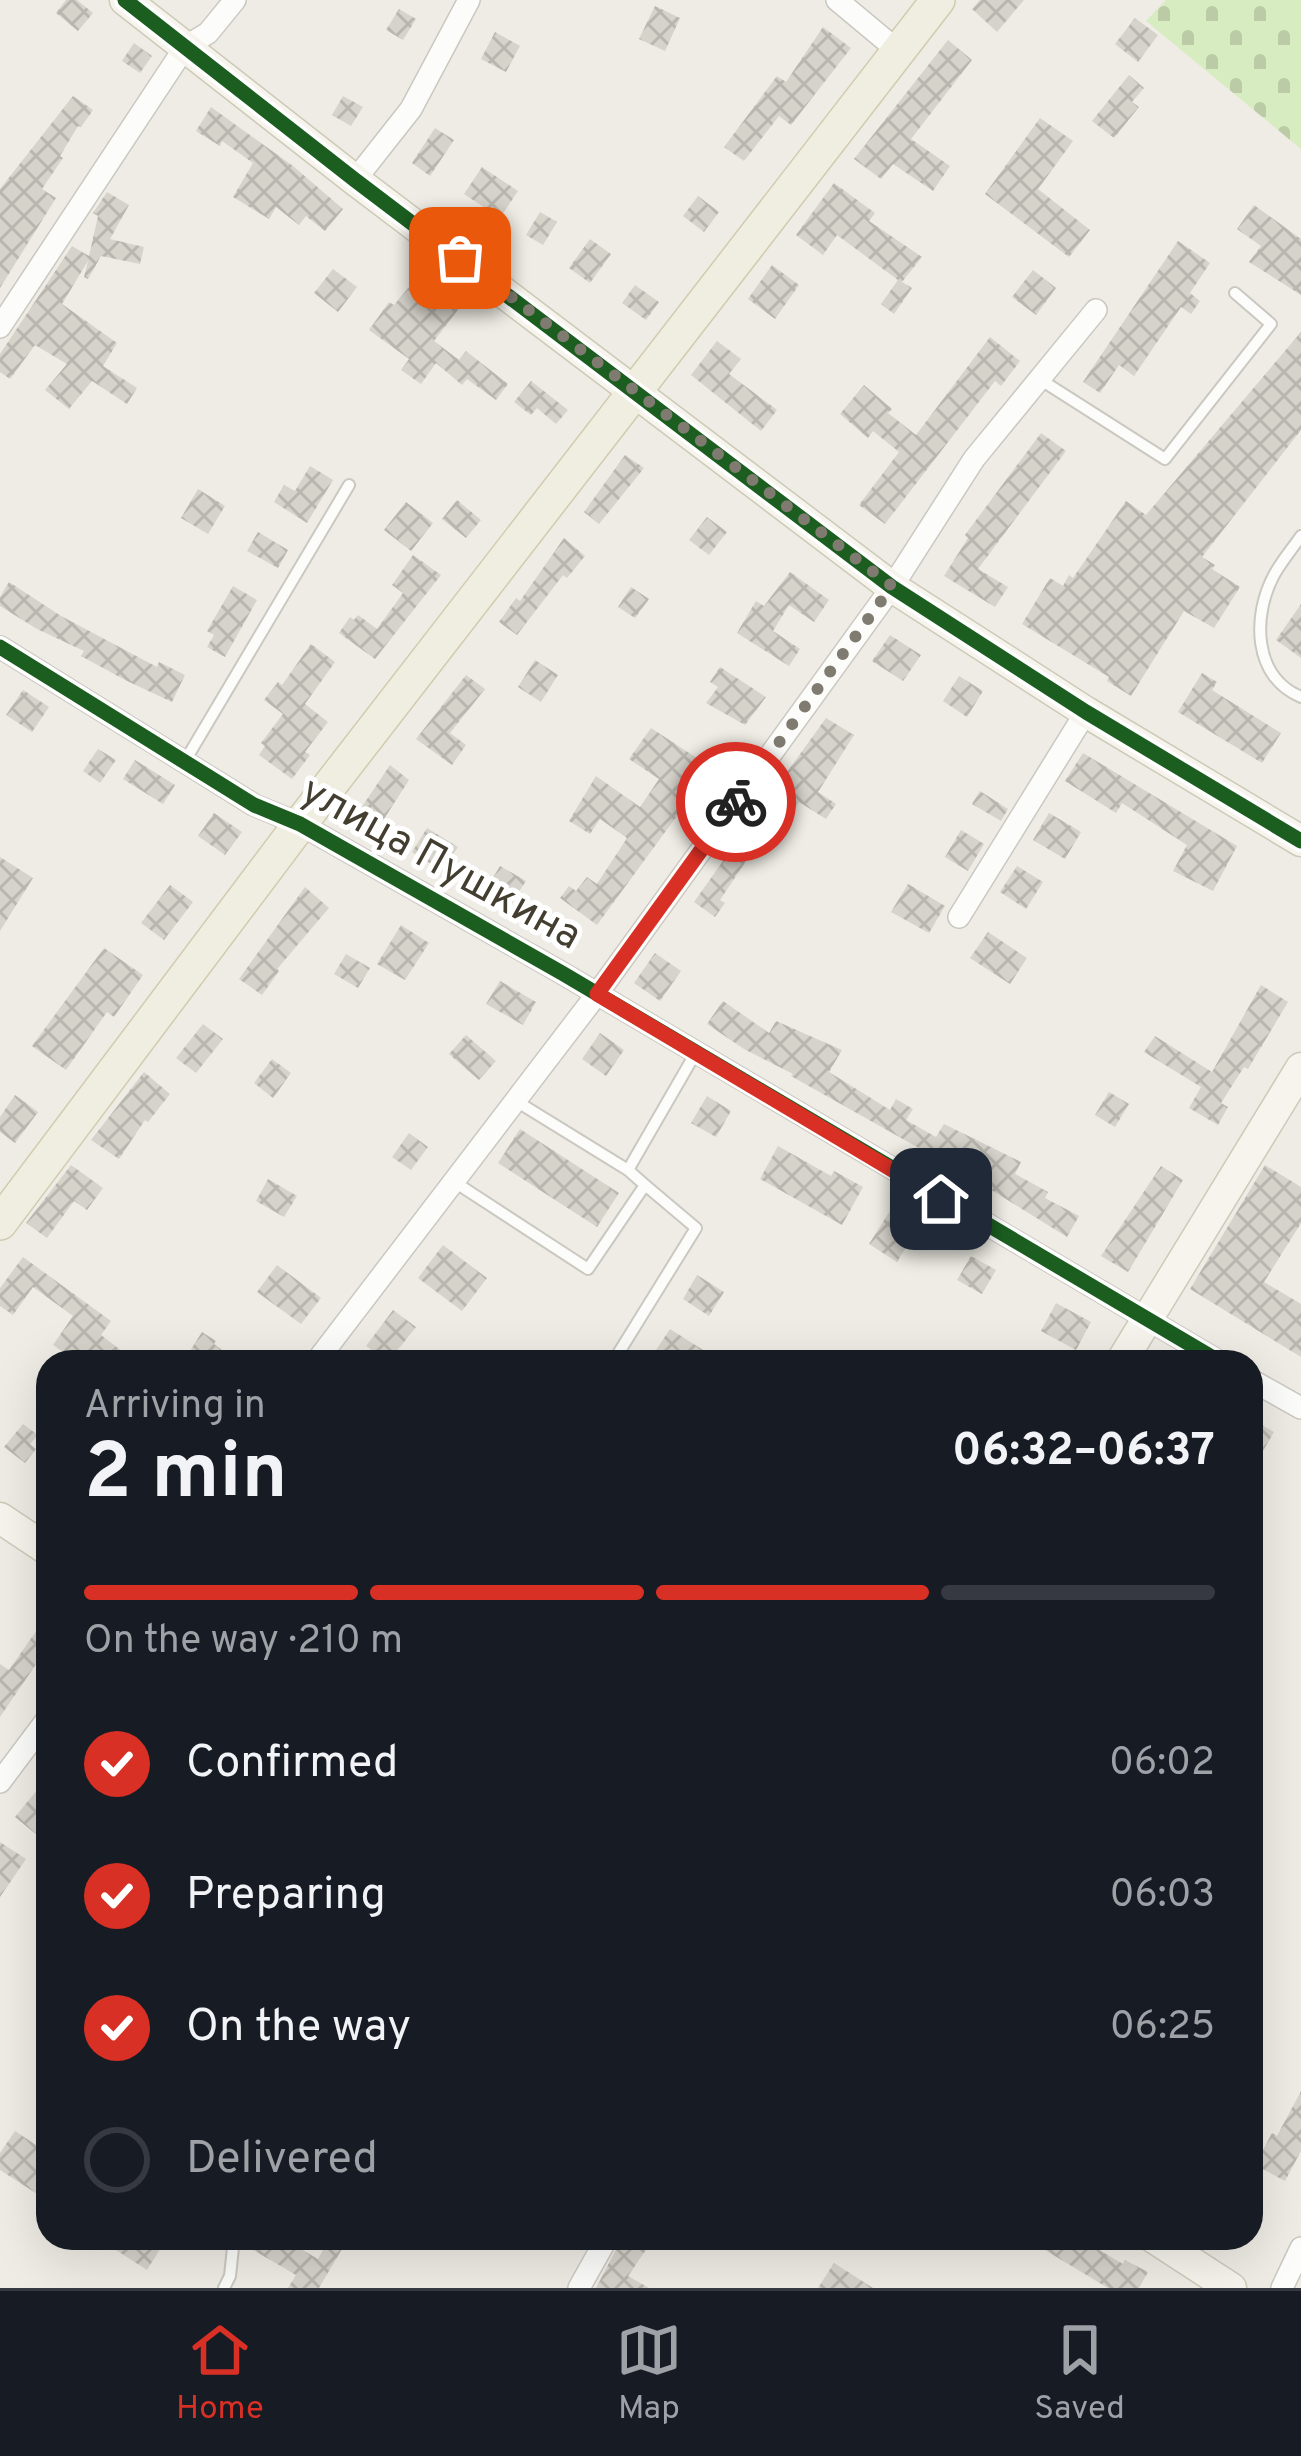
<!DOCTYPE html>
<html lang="en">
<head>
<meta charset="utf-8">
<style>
  :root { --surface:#171b24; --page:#242831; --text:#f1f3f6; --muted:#9ea1a6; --line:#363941; --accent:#d93025 }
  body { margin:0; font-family:Overpass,sans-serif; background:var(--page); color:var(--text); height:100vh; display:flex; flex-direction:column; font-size:45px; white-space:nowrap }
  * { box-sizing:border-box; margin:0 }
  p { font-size:39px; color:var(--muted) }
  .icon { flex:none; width:66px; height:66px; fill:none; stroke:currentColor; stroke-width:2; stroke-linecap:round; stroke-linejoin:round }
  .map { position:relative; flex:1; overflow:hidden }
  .sheet { position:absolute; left:36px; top:1350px; width:1227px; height:900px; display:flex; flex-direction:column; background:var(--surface); border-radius:36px; box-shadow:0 12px 48px #0002 }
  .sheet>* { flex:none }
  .pin { position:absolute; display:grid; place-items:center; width:102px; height:102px; color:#fff; margin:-51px; border-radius:24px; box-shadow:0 6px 18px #0006 }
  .courier { position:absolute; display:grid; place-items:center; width:120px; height:120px; margin:-60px; border:9px solid #d93025; border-radius:50%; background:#fff; color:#222; box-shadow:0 3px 15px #0007 }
  .summary em { font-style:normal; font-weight:700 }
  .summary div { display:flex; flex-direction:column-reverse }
  .summary { display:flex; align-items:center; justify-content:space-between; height:204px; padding:0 48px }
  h1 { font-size:78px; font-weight:700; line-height:90px }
  .bar { display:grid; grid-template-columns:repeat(4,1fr); gap:18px 12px; align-content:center; height:144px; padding:0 48px }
  .bar i { height:15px; border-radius:9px; background:var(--line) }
  .bar .active { background:var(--accent) }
  .bar p { grid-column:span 4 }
  ol { padding:0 48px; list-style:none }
  li { display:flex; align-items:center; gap:36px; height:132px }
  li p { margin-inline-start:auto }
  li .icon { padding:12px; border-radius:50%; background:var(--accent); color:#fff; stroke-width:4 }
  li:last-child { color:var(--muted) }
  li i { width:66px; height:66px; border:6px solid var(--line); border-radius:50% }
  .dock { display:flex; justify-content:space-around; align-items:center; height:168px; border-top:3px solid var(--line); background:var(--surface); font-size:33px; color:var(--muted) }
  .dock a { display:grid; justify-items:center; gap:6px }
  .dock .active { color:var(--accent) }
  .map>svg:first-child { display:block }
  .cemetery { fill:url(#cemetery-stones) }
  .building { fill:url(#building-cross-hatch) }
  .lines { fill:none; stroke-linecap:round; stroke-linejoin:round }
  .lane-casing { stroke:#cac8c0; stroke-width:14 }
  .street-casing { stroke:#cac8c0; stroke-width:24 }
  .secondary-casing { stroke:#cecaba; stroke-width:33 }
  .primary-casing { stroke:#d2cbaf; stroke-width:36 }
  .lane { stroke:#fcfcfb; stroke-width:10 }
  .street { stroke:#fcfcfb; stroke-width:21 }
  .secondary { stroke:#f6f4ec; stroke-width:30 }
  .primary { stroke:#f0ede1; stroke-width:33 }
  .cycleway-casing { stroke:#fff; stroke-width:22 }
  .cycleway { stroke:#1b5e20; stroke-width:15 }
  .done { stroke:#807b70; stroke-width:12; stroke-dasharray:0 21.6 }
  .route { stroke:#d93025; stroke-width:15 }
  .labels { text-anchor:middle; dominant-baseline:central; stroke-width:10; stroke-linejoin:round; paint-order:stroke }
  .street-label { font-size:42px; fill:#443e31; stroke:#fff }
</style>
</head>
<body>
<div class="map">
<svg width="1301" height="2288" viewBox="0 0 1301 2288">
  <defs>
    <pattern id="cemetery-stones" width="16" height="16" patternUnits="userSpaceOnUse" patternTransform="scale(3)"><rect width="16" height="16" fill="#d7ecc1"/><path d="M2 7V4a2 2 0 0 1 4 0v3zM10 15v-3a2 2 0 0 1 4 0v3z" fill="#bacba6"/></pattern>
    <pattern id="building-cross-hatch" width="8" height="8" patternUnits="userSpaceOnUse" patternTransform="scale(3)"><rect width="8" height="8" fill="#d6d3cb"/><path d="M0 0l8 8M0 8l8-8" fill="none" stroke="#b9b6af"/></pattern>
  </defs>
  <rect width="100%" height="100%" fill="#eeece4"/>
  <!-- cemetery -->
  <path class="cemetery" d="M1166,0H1301V149L1146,21Z"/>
  <!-- building -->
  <path class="building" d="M66,0H77L93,13L78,31L56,13Z
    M980,0H1024L997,32L972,9Z
    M655,6L680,18L665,51L639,39Z
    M399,9L416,19L403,40L386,30Z
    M1135,18L1158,35L1138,62L1115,44Z
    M823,27L851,48L791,125L779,116L744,161L724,147L777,76L786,82Z
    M495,32L520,46L506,72L481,59Z
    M948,40L972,60L911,139L950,166L933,191L893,164L881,179L854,159Z
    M134,43L152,56L140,73L122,61Z
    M1129,75L1144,88L1132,102L1139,107L1114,138L1092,121Z
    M73,96L93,110L81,127L78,126L60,156L63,158L42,189L56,198L0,288V189Z
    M343,96L363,107L351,126L332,115Z
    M211,107L293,166L343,209L325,231L306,216L299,225L276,207L269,219L233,197L253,163L222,141L220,146L196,131Z
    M1040,118L1073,141L1038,189L1090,230L1069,257L985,194Z
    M435,128L454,140L430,176L412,163Z
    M482,167L518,191L500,218L464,194Z
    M834,183L875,213L869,221L922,257L902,282L912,288L894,314L881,304L898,280L837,235L823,255L796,235Z
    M107,192L129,205L110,239L144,247L140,264L101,256L88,279L84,277L88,261L62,304L117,343L103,366L137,388L127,404L92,381L69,409L45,390L67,364L35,345L10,379L0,372V354L72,246L89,256L98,216L93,213Z
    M698,196L719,212L704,232L683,216Z
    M1254,205L1301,239V295L1249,262L1261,246L1237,229Z
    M540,212L557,222L543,245L526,235Z
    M590,239L611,254L590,283L569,268Z
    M1178,241L1210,263L1190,293L1200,301L1191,314L1181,307L1134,376L1119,365L1100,393L1083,382Z
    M772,265L799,285L775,319L748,299Z
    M333,269L357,287L338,312L314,293Z
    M1033,270L1056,288L1036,315L1012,297Z
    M419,275L460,307L434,341L459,360L466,351L508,384L496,400L467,379L462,385L436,363L421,384L401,370L409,359L369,330L389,302L394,305Z
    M635,285L659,302L646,320L622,303Z
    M1301,332V430L1202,557L1215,565L1212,569L1240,587L1214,628L1184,611L1131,696L1107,681L1109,677L1022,624L1050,578L1063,586L1069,575L1073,578L1126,501L1146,515Z
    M990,337L1020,361L1001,386L995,381L885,524L859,505L899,452L873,431L868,438L840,414L864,385L892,409L888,413L916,435Z
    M717,341L741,359L729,374L777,410L761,431L691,375Z
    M531,381L568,410L556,424L537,408L531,415L514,402Z
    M1041,433L1066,451L978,569L1008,587L995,607L944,576L968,538L965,535Z
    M625,455L644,468L599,524L584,512Z
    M310,466L333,480L307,523L274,502L284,485L295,491Z
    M198,489L225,506L208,534L181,518Z
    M457,500L481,520L466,538L442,519Z
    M406,502L433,523L411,551L384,530Z
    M707,517L727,532L709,555L689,540Z
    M258,532L288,550L278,568L247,551Z
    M564,538L585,556L567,578L563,575L517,635L499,622L516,598L520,601Z
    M413,555L441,575L375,659L339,633L350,617L354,620L358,615L377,629L403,593L392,585Z
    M790,572L829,600L814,622L789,605L773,631L800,649L789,666L737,633L756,601L764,606Z
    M9,582L61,616L157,667L159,662L185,675L172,702L127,681L81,656L84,651L37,629L0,606V597Z
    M233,586L257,600L225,657L207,647L214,635L207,631Z
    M631,587L649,599L635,618L618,607Z
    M1301,604V658L1276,640Z
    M890,635L921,655L903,681L872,661Z
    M311,644L335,662L305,704L328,722L305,752L310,755L292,779L259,755L265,746L261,743L283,714L264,700L278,682L282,685Z
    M535,660L558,675L541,702L518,687Z
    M720,667L766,697L745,725L706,703L718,687L710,682Z
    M1202,673L1217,682L1212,690L1281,733L1262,763L1178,712Z
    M466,675L485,689L450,733L466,745L452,765L416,739Z
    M959,676L983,691L967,717L943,701Z
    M23,690L49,707L32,732L6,715Z
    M826,718L854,735L818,792L836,804L826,819L799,802L775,838L751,822Z
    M651,728L712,768L597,925L560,898L569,886L576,891L587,877L597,884L627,838L600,819L590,834L569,821L596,776L640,807L659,779L629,759Z
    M98,749L116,760L100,783L83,771Z
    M1083,753L1237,846L1213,891L1173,871L1187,845L1122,803L1116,813L1065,781Z
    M135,760L175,785L163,804L123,779Z
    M390,765L409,780L375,833L353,820Z
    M980,791L1008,809L1001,821L972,804Z
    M214,813L242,832L225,855L198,836Z
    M1049,813L1081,832L1065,859L1033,840Z
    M427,828L458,847L442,871L412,852Z
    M961,830L984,844L968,871L945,857Z
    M730,851L746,861L720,900L725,903L715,917L694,902Z
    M0,857L33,878L0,931Z
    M500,866L526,881L511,904L486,889Z
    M1017,866L1043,882L1026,909L1000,892Z
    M908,884L945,906L929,933L891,912Z
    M170,885L193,902L164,940L141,923Z
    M305,887L329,908L277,969L279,971L262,995L239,979Z
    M401,925L429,943L405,980L377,964Z
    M988,932L1027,958L1010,984L970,958Z
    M104,948L143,975L114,1017L107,1012L66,1070L32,1046Z
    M655,953L681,971L660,1001L634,983Z
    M346,954L370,968L358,988L334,974Z
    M500,981L536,1002L523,1025L486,1004Z
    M1261,985L1288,1002L1248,1069L1244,1067L1221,1103L1228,1107L1218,1125L1189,1108L1201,1087L1144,1052L1155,1036L1212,1072Z
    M723,1001L769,1033L776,1021L842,1050L829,1072L890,1110L896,1099L913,1109L906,1120L936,1137L944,1124L1021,1162L1015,1174L1048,1192L1045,1198L1079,1216L1067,1237L972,1178L791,1076L793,1074L744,1049L707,1024Z
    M203,1024L223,1039L196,1073L176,1058Z
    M600,1033L624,1050L606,1076L582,1059Z
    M466,1035L496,1061L479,1080L449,1054Z
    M272,1059L291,1073L273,1098L254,1083Z
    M144,1072L170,1094L148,1122L145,1120L119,1159L91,1140Z
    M1109,1092L1129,1104L1115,1127L1095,1115Z
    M15,1095L38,1112L15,1143L0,1132V1117Z
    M707,1096L731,1111L716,1137L691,1123Z
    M520,1129L619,1193L597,1227L498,1163Z
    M409,1133L428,1147L411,1170L392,1157Z
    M778,1146L831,1176L834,1171L863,1187L842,1225L760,1179Z
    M71,1165L103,1188L87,1210L74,1201L47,1238L26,1223Z
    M1265,1165L1301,1187V1223L1264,1282L1301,1304V1357L1190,1289Z
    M1161,1166L1183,1180L1128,1272L1101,1256Z
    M268,1179L297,1196L284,1217L256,1201Z
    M895,1203L923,1220L897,1262L869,1244Z
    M443,1245L487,1278L462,1311L418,1278Z
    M971,1256L996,1270L982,1294L957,1280Z
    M23,1257L111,1321L101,1335L136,1362H77L53,1345L73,1316L33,1287L13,1315L0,1306V1288Z
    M277,1265L321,1298L301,1324L257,1292Z
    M697,1275L724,1292L709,1316L683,1299Z
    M1056,1303L1091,1322L1076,1350L1041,1331Z
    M393,1310L416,1327L388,1362L366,1346Z
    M670,1329L722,1362H648Z
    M202,1332L216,1341L214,1344L238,1362H183Z
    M1251,1419L1274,1432L1251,1471Z
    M23,1424L38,1435L30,1444L36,1449L25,1463L4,1447Z
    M48,1614V1662L41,1657L0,1717V1664L9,1670Z
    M37,1790L48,1799V1844L15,1817Z
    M0,1842L26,1859L0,1897Z
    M1301,2091V2151L1285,2181L1255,2165L1272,2133L1277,2136Z
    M15,2131L48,2153V2201L0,2170V2153Z
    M124,2238H167L147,2270L116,2250Z
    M260,2238H282L318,2259L328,2241L342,2249L319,2288H288L296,2275L253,2250Z
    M622,2238H654L628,2276L649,2288H596Z
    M1025,2238H1079L1123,2264L1125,2260L1148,2272L1139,2288H1108Z
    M834,2263L873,2288H818Z"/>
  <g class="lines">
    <defs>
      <path id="lane" d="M1041,380L1165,459L1271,324L1235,293
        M1301,536C1292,549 1281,562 1274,575C1252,616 1253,677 1301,697
        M185,761L349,485
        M628,1170L695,1054
        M453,1181L588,1269L645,1185L628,1170L516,1101
        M613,1362L696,1228L645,1185
        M224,2288L230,2276L234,2238"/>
      <path id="street" d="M837,0L897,50
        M355,180L411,109L469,0
        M0,327L185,47L208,33L235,0
        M0,647L254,805L300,824L562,973L1220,1362
        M959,917L1086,712
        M316,1362L597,994L892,587L974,459L1096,310
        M1251,1380L1301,1408
        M0,1782L48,1718
        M579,2288L607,2238
        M1282,2288L1301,2248"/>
      <path id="secondary" d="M125,0L355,180L892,587L1086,712L1301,841
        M1121,1362L1301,1068
        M0,1518L48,1550
        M1154,2238L1231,2288"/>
      <path id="primary" d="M0,1223L300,824L938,0"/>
    </defs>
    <!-- lane casing -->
    <use href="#lane" class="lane-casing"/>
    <!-- street casing -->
    <use href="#street" class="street-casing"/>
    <!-- secondary casing -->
    <use href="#secondary" class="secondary-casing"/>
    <!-- primary casing -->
    <use href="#primary" class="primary-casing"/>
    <!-- lane -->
    <use href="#lane" class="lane"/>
    <!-- street -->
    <use href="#street" class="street"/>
    <!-- secondary -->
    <use href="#secondary" class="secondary"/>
    <!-- primary -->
    <use href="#primary" class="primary"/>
    <defs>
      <path id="cycleway" d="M125,0L355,180L892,587L1086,712L1301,841
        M0,647L254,805L300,824L562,973L1220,1362"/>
    </defs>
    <!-- cycleway casing -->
    <use href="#cycleway" class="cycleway-casing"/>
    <!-- cycleway -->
    <use href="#cycleway" class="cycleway"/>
  </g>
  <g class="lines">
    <!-- done -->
    <path class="done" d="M460,258L892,586L736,802"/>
    <!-- route -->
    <path class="route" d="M736,802L597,994L941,1199"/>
  </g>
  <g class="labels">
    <!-- street labels -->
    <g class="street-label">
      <text transform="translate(440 865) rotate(29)">улица Пушкина</text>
    </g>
  </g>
</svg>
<div class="pin" style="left:460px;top:258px;background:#ea580c"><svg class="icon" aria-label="bag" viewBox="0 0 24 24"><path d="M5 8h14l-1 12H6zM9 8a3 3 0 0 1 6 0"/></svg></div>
<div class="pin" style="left:941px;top:1199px;background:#1f2937"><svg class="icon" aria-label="home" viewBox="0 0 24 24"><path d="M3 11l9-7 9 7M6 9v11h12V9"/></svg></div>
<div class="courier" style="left:736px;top:802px"><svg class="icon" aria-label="bike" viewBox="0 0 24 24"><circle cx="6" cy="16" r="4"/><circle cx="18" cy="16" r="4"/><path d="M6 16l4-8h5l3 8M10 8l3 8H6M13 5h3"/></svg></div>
<section class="sheet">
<div class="summary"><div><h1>2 min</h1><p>Arriving in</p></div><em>06:32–06:37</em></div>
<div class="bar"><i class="active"></i><i class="active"></i><i class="active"></i><i></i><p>On the way · 210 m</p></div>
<ol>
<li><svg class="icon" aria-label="check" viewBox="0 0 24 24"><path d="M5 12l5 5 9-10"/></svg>Confirmed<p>06:02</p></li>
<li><svg class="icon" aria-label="check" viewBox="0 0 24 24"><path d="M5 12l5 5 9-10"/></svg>Preparing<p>06:03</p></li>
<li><svg class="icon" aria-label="check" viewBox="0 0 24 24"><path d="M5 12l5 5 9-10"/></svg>On the way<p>06:25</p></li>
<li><i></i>Delivered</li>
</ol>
</section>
</div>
<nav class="dock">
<a class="active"><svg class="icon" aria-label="home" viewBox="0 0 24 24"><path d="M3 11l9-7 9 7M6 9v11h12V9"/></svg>Home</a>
<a><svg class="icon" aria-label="map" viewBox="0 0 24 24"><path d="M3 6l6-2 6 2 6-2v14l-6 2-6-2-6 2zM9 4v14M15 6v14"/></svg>Map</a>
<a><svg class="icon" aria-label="saved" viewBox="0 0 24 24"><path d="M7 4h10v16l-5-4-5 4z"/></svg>Saved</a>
</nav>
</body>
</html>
